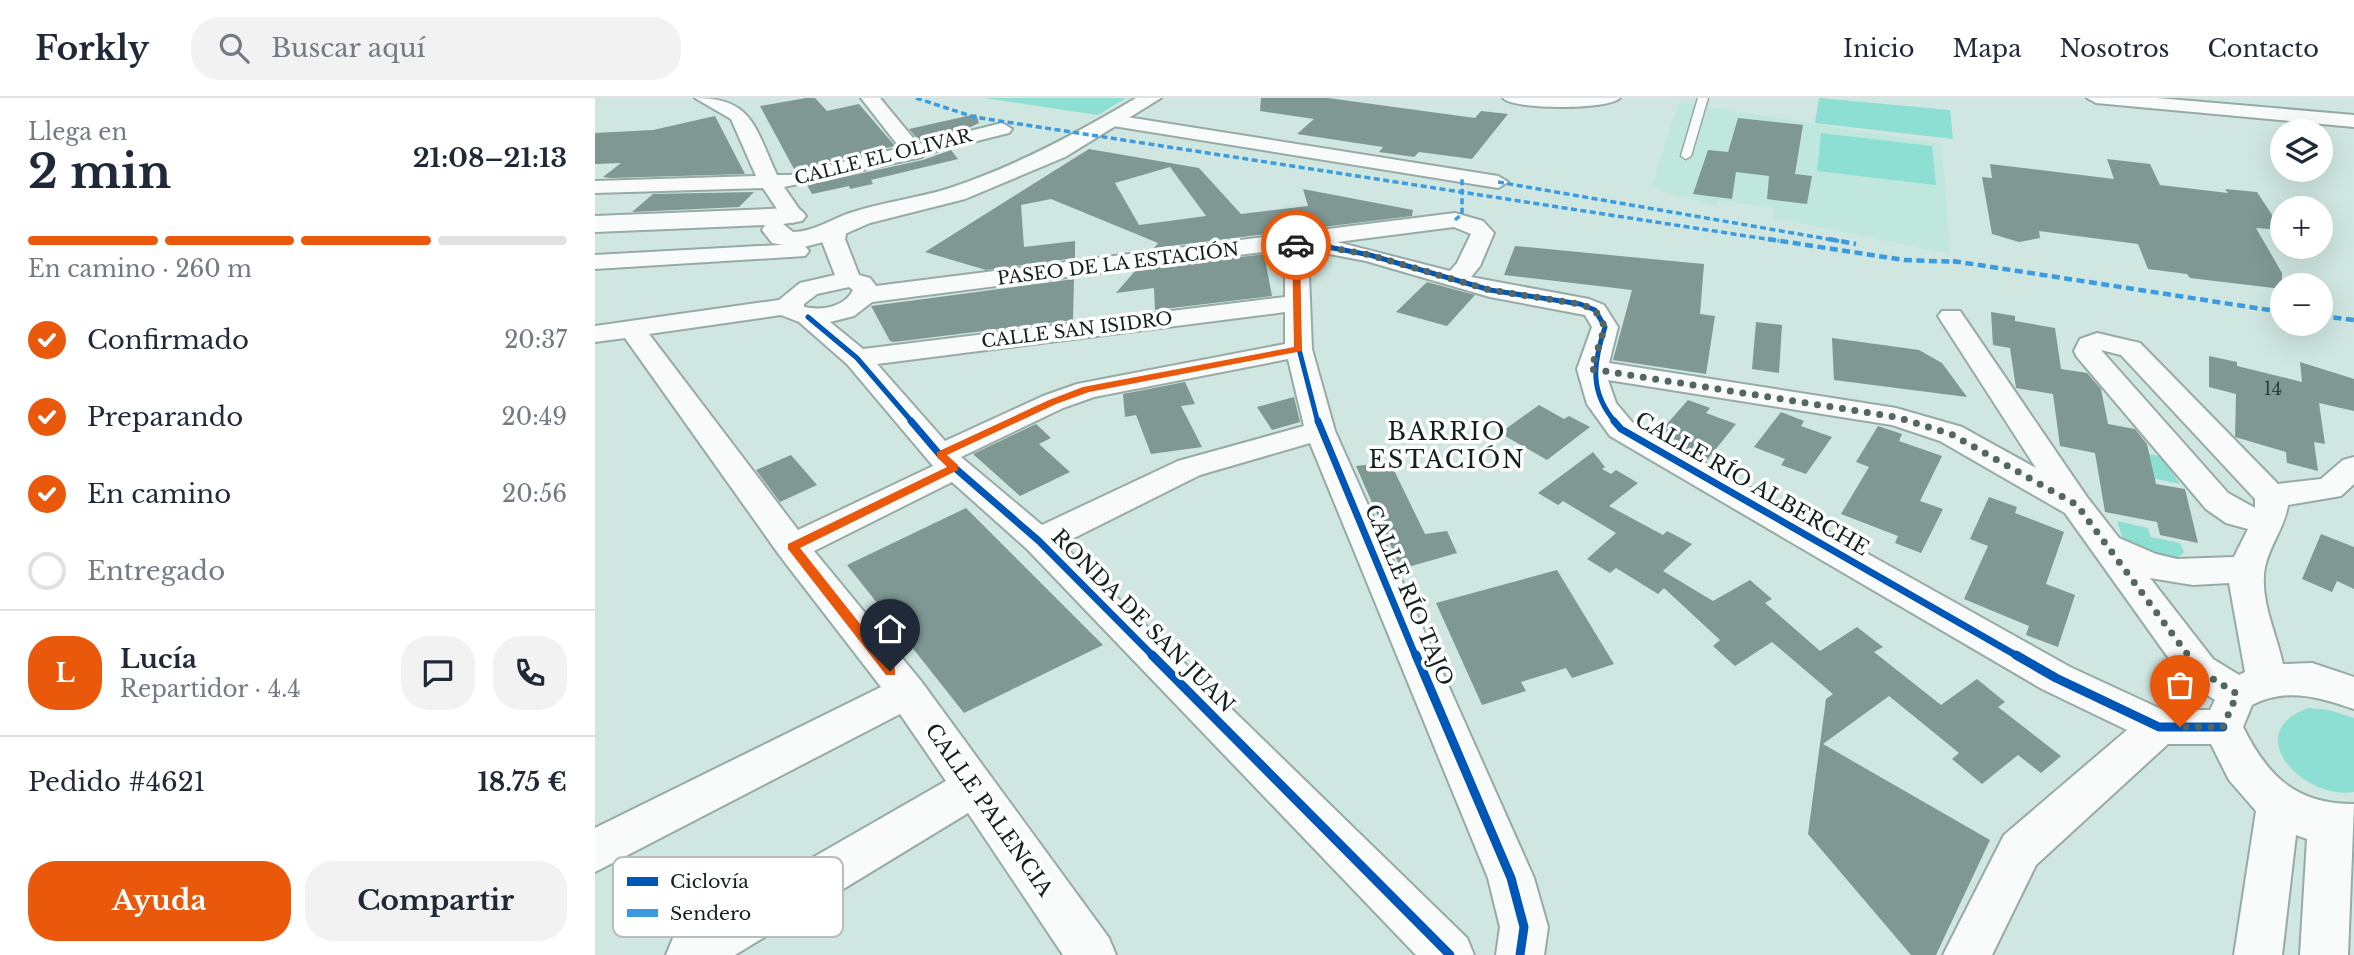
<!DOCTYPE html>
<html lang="es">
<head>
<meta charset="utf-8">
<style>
  :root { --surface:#fff; --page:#f2f2f3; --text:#1f2937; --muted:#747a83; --line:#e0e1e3; --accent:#ea580c }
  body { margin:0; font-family:"Libre Baskerville",serif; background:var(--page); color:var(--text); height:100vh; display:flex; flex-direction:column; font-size:26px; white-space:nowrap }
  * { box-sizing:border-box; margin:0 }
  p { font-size:23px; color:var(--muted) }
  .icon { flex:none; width:38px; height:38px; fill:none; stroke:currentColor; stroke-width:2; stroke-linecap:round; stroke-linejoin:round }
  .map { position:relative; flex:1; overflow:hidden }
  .sheet { display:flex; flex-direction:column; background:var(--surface); width:595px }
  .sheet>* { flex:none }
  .buttons { position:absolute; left:1675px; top:21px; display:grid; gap:14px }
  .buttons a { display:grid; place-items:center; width:63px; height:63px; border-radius:50%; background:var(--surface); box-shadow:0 7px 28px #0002; font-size:35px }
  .pin { position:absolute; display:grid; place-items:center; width:60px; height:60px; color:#fff; margin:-72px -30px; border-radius:50% 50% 50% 0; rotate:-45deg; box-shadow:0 0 7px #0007 }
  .pin .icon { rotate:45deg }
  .courier { position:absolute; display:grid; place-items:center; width:70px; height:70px; margin:-35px; border:5px solid #ea580c; border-radius:50%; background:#fff; color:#222; box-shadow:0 2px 9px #0007 }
  .overview em { font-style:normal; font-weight:800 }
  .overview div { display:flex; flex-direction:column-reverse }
  .overview { display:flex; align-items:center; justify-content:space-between; height:119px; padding:0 28px }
  h1 { font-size:46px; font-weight:800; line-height:52px }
  .bar { display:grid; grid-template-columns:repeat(4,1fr); gap:10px 7px; align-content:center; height:84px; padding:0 28px }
  .bar i { height:9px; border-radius:5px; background:var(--line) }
  .bar .current { background:var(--accent) }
  .bar p { grid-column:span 4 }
  .line { display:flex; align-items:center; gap:18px; padding:0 28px; border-top:2px solid var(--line) }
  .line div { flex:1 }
  .round { display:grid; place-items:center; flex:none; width:74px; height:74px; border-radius:28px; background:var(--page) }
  ol { padding:0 28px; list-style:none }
  li { display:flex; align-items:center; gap:21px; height:77px }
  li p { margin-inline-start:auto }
  li .icon { padding:7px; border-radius:50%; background:var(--accent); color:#fff; stroke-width:4 }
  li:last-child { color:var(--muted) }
  li i { width:38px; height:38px; border:4px solid var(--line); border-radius:50% }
  .action { display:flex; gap:14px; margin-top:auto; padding:14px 28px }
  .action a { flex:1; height:80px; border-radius:28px; background:var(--accent); color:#fff; font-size:28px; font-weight:800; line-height:80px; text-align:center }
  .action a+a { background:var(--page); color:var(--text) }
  header { display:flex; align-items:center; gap:42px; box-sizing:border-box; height:98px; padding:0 35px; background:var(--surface); border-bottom:2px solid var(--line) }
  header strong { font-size:33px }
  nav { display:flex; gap:38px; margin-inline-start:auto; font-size:24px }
  .search { width:490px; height:63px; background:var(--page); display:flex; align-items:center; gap:18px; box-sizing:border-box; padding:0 24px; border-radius:28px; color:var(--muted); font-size:26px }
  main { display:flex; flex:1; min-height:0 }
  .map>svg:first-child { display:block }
  .built { fill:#c0e7de }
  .green { fill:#8cdfd2 }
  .building { fill:#7f9894; fill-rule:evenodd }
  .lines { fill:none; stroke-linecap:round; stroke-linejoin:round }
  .lane-casing { stroke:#97aaa6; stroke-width:3 }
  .street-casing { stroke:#97aaa6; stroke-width:4 }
  .secondary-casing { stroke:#97aaa6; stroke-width:4 }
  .lane { fill:#f8fbfa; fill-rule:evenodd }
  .street { fill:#f8fbfa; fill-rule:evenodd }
  .secondary { fill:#f8fbfa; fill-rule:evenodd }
  .quiet-far1 { stroke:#3a9be0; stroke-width:3.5; stroke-dasharray:6 3.5; stroke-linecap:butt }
  .quiet { stroke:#3a9be0; stroke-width:4.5; stroke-dasharray:8 4.5; stroke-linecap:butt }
  .cycleway-far2-casing { stroke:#fff; stroke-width:9 }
  .cycleway-far1-casing { stroke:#fff; stroke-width:11 }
  .cycleway-casing { stroke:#fff; stroke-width:13 }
  .cycleway-far2 { stroke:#0057b8; stroke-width:5 }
  .cycleway-far1 { stroke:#0057b8; stroke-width:7 }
  .cycleway { stroke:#0057b8; stroke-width:9 }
  .route { fill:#ea580c }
  .done { stroke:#546662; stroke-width:7; stroke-dasharray:0 12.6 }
  .labels { text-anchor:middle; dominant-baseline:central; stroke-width:7; stroke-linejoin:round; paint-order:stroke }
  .far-street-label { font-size:18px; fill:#12211e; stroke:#fff }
  .number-label { font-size:18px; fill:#2d3f3c }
  .street-label { font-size:21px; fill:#12211e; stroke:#fff }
  .quarter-label { font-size:24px; letter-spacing:2px; fill:#12211e; stroke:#fff }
  .key { fill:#fff; stroke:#b8bcbc; stroke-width:2 }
  .key-label { font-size:19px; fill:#12211e }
</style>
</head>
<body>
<header>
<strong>Forkly</strong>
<div class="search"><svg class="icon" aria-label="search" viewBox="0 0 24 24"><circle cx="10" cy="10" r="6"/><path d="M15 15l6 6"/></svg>Buscar aquí</div>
<nav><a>Inicio</a><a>Mapa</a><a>Nosotros</a><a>Contacto</a></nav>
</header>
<main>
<section class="sheet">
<div class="overview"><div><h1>2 min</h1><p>Llega en</p></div><em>21:08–21:13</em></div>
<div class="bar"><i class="current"></i><i class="current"></i><i class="current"></i><i></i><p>En camino · 260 m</p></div>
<ol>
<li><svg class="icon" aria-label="check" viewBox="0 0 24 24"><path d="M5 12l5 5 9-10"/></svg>Confirmado<p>20:37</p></li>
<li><svg class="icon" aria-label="check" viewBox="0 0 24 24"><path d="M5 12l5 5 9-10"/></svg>Preparando<p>20:49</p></li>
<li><svg class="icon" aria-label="check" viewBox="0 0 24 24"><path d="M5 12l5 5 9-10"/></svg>En camino<p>20:56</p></li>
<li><i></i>Entregado</li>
</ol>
<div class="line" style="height:126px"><b class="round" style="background:var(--accent);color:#fff">L</b><div><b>Lucía</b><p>Repartidor · 4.4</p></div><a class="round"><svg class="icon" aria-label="chat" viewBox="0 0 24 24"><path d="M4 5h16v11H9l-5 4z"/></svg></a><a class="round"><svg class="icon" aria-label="phone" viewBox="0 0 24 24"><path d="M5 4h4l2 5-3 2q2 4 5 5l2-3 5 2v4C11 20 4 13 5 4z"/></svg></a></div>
<div class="line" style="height:91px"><div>Pedido #4621</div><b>18.75 €</b></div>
<div class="action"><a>Ayuda</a><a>Compartir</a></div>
</section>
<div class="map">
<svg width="1759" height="857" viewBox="0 0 1759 857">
  <rect width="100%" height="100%" fill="#cfe6e1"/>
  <!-- built -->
  <path class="built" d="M1084,4L1347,46L1355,156L1179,120V110L1122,102L1121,108L1070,94L1057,87Z"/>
  <!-- green -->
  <path class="green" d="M390,0H531L503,17Z
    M1224,0L1355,12L1358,41L1220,25Z
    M1226,35L1337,48L1341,87L1222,73Z
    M1548,355L1566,358L1585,386L1553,379Z
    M1522,423L1553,430L1556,439L1585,445L1589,454C1574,471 1548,454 1530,447Z
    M1713,610L1734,612L1759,620V694C1711,703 1643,636 1713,610Z"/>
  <!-- building -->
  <path class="building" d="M211,0H220L232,13L264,6L300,48L200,73L165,8Z
    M666,0H733L880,20L886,13L913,16L877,61L824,54L819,59L784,54L788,49L702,36L719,21L665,13Z
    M381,16L384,25L369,32L324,43L314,31Z
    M120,18L150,76L16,80L8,79L26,65L0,66V35L58,32Z
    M1143,20L1208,27L1200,76L1217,78L1212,106L1172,101L1174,78L1141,74L1137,101L1098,96L1113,52L1133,54Z
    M494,51L604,70L646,116L713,108L708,91L818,112L817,118L559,150L563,145L456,101L426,107L429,149L480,143V160L391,172L330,154ZM575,69L611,118L544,127L520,85Z
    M356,52L363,61L276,82L278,86L255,91L254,88L217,96L212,87L328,62Z
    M1512,61L1555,66L1565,87L1633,95L1630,91L1662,94L1687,132L1661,130L1687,175V191L1595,180L1592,176L1553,171L1543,146L1444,133L1445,140L1424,144L1397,136L1387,79L1397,80L1395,66L1519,81Z
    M159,94L144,109L37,114L58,96Z
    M920,148L1109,166L1105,216L1120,218L1111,276L1018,262L1037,192L909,177Z
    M669,156L677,198L560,212L559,190L521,195L540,173Z
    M479,181L478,222L299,244L295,243L276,208Z
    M832,184L880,197L852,228L801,214Z
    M1396,214L1420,218V223L1460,230L1466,271L1492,275L1506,291L1513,326L1540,331L1552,346L1561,386L1590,391L1603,445L1565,437L1562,424L1510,414L1500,355L1465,348L1458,296L1421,290L1415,250L1398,247Z
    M1161,224L1187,227L1184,275L1157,271Z
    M1237,240L1324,252L1347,265L1372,299L1239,282Z
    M1614,258L1642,264V268L1707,284L1705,264L1759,281V313L1724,305L1730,346L1719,344L1723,373L1692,365L1691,354L1640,339L1641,296L1614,289Z
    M590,284L600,306L586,308L607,349L556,356L541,317L530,319L528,296Z
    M699,299L705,324L677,332L662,309Z
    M1093,302L1115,310L1111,315L1141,326L1112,362L1090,351L1093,347L1064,335Z
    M944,307L969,321L974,318L995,329L952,362L905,335Z
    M1186,314L1209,323L1206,328L1237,339L1211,376L1186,367L1190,361L1159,349Z
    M441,326L456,340L444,346L475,374L425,398L378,356Z
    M1283,328L1307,336L1304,343L1347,358L1325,403L1348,411L1326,455L1300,445L1303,438L1246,416L1274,369L1261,364Z
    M998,354L1010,369L1007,371L1016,376L1021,372L1043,385L1014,408L1068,437L1072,433L1097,446L1068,473L1118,503L1155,482L1177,501L1170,505L1225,553L1262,529L1288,549L1279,554L1346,607L1382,581L1410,604L1403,609L1466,658L1446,675L1423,657L1387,686L1357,661L1364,655L1294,598L1228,646L1395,742L1341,857H1316L1213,736L1231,601L1238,596L1177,544L1140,568L1118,548L1125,542L1069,490L1063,496L1021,470L1015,475L992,461L1021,435L968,403L963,407L943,395Z
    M196,357L222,387L185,404L161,372Z
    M795,364L830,436L852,433L862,455L806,471L761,368Z
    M1394,399L1422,409L1420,415L1469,434L1451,486L1480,497L1463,549L1431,537L1434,528L1369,501L1393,448L1375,441Z
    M371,410L508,547L369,615L252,467Z
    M1726,436L1759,449V491L1742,483L1737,494L1707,481Z
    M962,472L1019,566L977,580L971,570L926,584L931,593L887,607L841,505Z"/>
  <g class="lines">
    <defs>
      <path id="lane" d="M1103,0H1113L1096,58L1091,61L1086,58Z"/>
      <path id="street" d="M100,0C159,0 160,31 182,77H195L305,50L266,0H285L323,46L407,25L417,31L414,35L329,56L327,59L189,89L209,118L198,125L190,123L168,90L0,95V83L161,78L136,21Z
        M908,0H1025C1014,12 918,12 908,0Z
        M1492,0H1562L1759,17V29L1501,5Z
        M519,17L903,78L913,84L903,90L512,27L510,23L512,19Z
        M860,115L888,123L899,135L885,168L876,179L994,201L1009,207L1023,229L1014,265L1301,310L1367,329L1441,370L1343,218L1347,213H1365L1492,399L1524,440L1561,456L1582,461L1639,459L1653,431L1631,425L1611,411L1482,259L1479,253L1485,241L1502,235L1545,245L1683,386L1726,381L1748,362L1759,359V386L1746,398L1693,407C1690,429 1675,446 1670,469C1664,501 1681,534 1688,566L1717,565L1759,579V611C1724,599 1692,589 1657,607L1648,629C1673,679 1701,706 1759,706L1753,857H1705L1712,741L1701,737L1687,857H1639L1661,713L1634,682L1616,646H1573L1441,767L1397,857H1348L1409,737L1532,632L1447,591L1015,338L992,306L982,271L997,229L990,217L895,199L771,163L713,152L717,251L740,333L939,780L953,829L949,857H901L905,829L893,780L715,345L605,377L467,446L872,840L879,857H821L432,451L357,384L219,453L326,583L514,840L521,857H468L373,715L140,857H71L78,840L351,683L305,616L0,774V730L286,589L185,458L30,240L0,244V228L184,202L205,185L240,177L226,141L233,127L241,125L252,132L250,141L264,177L275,180L281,188ZM859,129L876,136L862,165L855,173L742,144ZM690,151V199L268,251L235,224L259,218L277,204ZM254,189L258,192C250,209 227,213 209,209V206L222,196ZM690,214V246L482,286L448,298L350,343L282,266ZM186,217L204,224L252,266L338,368L203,432L54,236ZM1506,252L1526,257L1660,401V410L1633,395ZM693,261L709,328L583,363L447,427L366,359L468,310L499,299ZM1013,282L1297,327L1345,343L1470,415L1590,583L1620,602L1615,612H1568L1475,569L1037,324L1021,305ZM1555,480L1598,487L1634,485L1650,574L1644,577L1618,561Z
        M202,146L210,148L214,153L210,158L0,171V157Z"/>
      <path id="secondary" d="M541,0H566L470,59L370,101L275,125L236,142L205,150L177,145L167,132L170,127L0,134V118L198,110L207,113L211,118L207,123L188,126L198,134C219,134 238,120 258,114C289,104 322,100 352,91C419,69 481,36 541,0Z"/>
    </defs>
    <!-- lane casing -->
    <use href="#lane" class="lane-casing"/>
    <!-- street casing -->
    <use href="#street" class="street-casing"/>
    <!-- secondary casing -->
    <use href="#secondary" class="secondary-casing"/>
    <!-- lane -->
    <use href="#lane" class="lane"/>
    <!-- street -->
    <use href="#street" class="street"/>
    <!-- secondary -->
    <use href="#secondary" class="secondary"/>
    <!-- quiet-far1 -->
    <path class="quiet-far1" d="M321,0L379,19L1184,143
      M903,84L1244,143
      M860,122L867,116V79"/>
    <!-- quiet -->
    <path class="quiet" d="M1173,141L1309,162L1365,164
      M1234,141L1261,146
      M1358,163L1687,214
      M1726,218L1759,222"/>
    <defs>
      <path id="cycleway-far2" d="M213,219L262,260L318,325
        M723,325L704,251L701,143L775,157L895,192L985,206L1000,212L1010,229C998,266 994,294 1021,325"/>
      <path id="cycleway-far1" d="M316,323L345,357L444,443L559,559
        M723,323L821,559
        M1019,323L1026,331L1424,559"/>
      <path id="cycleway" d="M557,557L855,857
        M821,557L916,780L929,829L925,857
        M1421,557L1461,580L1564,629H1628"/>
    </defs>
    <!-- cycleway-far2 casing -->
    <use href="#cycleway-far2" class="cycleway-far2-casing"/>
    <!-- cycleway-far1 casing -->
    <use href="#cycleway-far1" class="cycleway-far1-casing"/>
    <!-- cycleway casing -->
    <use href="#cycleway" class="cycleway-casing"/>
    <!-- cycleway-far2 -->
    <use href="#cycleway-far2" class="cycleway-far2"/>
    <!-- cycleway-far1 -->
    <use href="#cycleway-far1" class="cycleway-far1"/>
    <!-- cycleway -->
    <use href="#cycleway" class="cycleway"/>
  </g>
  <!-- route -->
  <path class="route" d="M701,145L705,147L707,253L494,294L461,306L352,357L363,367V372L205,450L300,570V577H291L193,451V446L352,369L342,359V354L454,302L488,289L699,249L697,147Z"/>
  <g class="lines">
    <!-- done -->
    <path class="done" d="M701,147V143L775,157L895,192L985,206L1000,212L1010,229L996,271L1301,319L1356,336L1482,407L1604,572L1642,596L1628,629H1585"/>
  </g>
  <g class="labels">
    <!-- far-street labels -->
    <g class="far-street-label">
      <text transform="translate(288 59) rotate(-14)">CALLE EL OLIVAR</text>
      <text transform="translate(523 166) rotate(-7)">PASEO DE LA ESTACIÓN</text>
      <text transform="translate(482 232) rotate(-7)">CALLE SAN ISIDRO</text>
    </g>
    <!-- number labels -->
    <g class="number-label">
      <text x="1678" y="291">14</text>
    </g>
    <!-- street labels -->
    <g class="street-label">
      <text transform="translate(1157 386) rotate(30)">CALLE RÍO ALBERCHE</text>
      <text transform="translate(814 497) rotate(67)">CALLE RÍO TAJO</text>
      <text transform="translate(548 523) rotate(45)">RONDA DE SAN JUAN</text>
      <text transform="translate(394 712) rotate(55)">CALLE PALENCIA</text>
    </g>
    <!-- quarter labels -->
    <g class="quarter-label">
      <text x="852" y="333">BARRIO<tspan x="852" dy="28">ESTACIÓN</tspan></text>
    </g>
  </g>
  <!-- legend -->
  <rect x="18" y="759" width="230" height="80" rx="10" class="key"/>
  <rect x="32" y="779" width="31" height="9" fill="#0057b8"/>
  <rect x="32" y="811" width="31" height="8" fill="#3a9be0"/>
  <g class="key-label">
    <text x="75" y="790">Ciclovía</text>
    <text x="75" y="822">Sendero</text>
  </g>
</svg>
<div class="buttons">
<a><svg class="icon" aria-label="layers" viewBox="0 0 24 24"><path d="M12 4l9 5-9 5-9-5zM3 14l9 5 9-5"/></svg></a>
<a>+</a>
<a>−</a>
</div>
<div class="pin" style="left:1585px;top:629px;background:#ea580c"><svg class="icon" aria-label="bag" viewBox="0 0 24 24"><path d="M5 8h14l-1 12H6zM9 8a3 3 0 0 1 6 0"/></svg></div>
<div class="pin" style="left:295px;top:573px;background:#1f2937"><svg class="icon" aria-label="home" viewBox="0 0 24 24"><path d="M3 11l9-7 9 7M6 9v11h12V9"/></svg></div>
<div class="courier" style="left:701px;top:147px"><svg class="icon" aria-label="car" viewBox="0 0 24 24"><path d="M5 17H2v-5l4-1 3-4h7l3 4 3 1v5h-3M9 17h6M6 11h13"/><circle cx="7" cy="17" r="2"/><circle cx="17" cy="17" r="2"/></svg></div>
</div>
</main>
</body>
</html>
